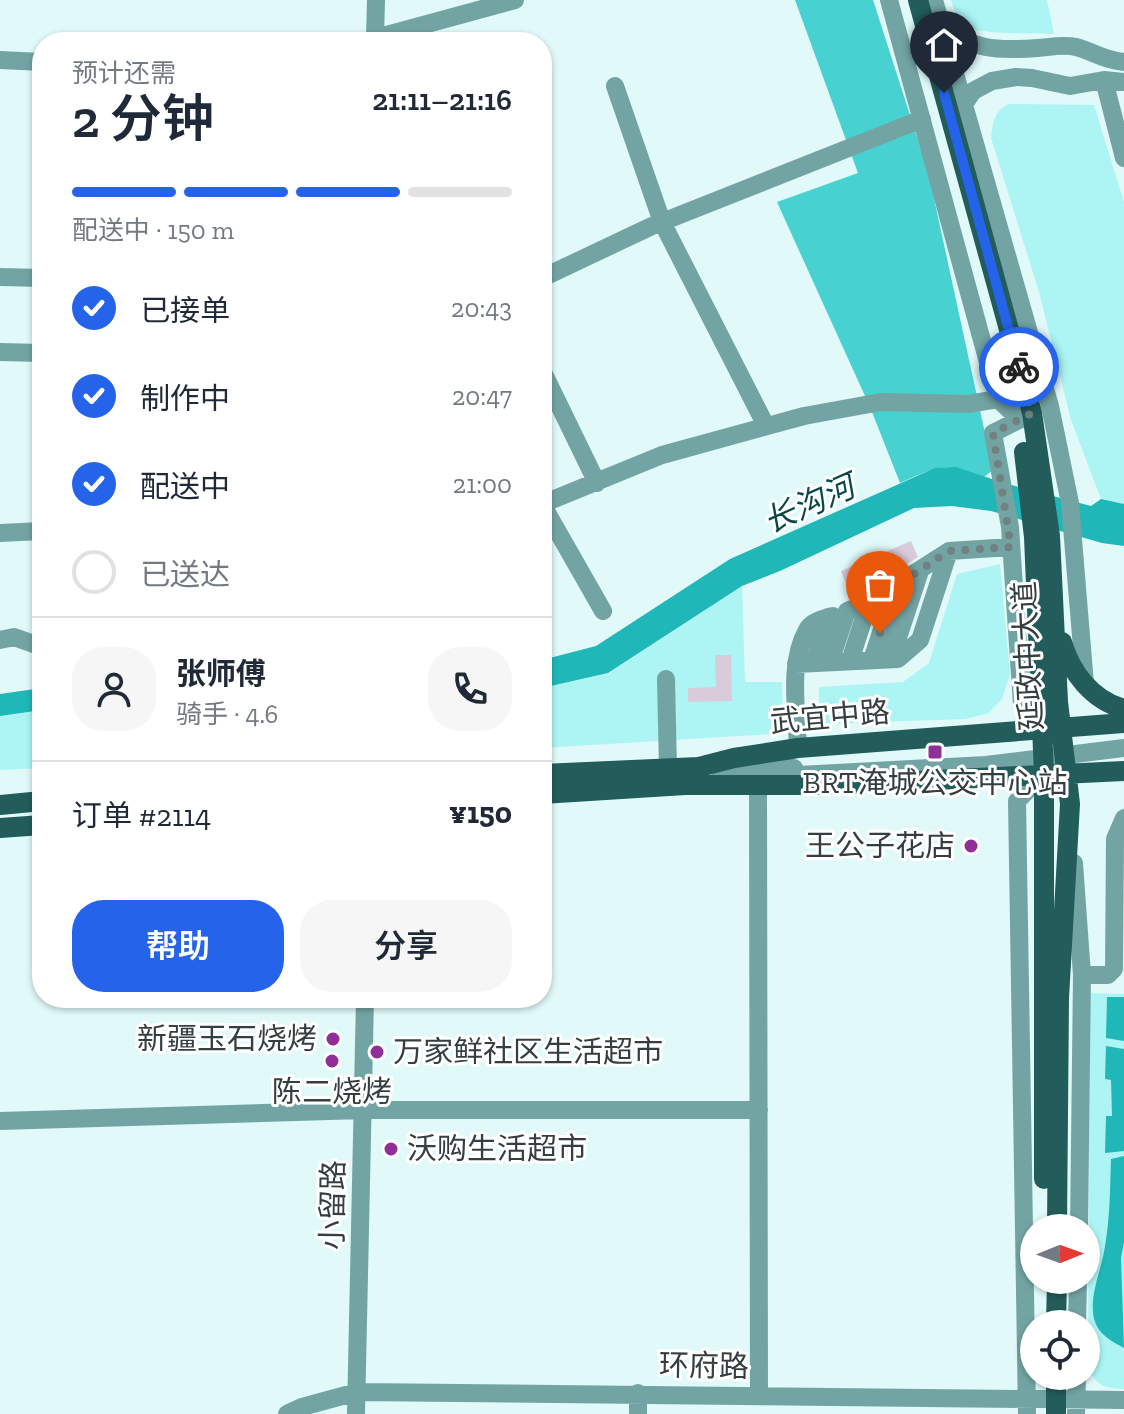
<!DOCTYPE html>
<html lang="zh">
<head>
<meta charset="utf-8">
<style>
  :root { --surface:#fff; --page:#f6f6f7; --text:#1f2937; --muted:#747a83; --line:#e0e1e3; --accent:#2563eb }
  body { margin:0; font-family:"Zilla Slab","Noto Sans SC",serif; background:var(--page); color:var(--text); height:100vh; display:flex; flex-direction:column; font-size:30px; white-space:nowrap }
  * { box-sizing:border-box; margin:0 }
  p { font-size:26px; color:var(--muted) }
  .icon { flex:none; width:44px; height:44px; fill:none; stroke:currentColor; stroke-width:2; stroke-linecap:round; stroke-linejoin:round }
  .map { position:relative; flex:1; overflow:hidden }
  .side { position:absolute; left:32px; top:32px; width:520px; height:976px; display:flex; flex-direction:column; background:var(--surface); border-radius:32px; box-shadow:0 2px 6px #0004 }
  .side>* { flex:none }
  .needle { width:52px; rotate:89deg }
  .tools { position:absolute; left:1020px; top:1214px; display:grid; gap:16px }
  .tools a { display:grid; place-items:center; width:80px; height:80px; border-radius:50%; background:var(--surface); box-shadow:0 2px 6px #0004; font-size:40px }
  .pin { position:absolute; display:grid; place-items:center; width:68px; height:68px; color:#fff; margin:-82px -34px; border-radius:50% 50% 50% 0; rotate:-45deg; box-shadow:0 0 8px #0007 }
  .pin .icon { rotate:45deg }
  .courier { position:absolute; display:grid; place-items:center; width:80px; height:80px; margin:-40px; border:6px solid #2563eb; border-radius:50%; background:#fff; color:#222; box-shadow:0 2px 10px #0007 }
  .overview em { font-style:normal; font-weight:600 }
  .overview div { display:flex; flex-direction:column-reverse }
  .overview { display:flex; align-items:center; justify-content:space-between; height:136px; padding:0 40px }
  h1 { font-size:52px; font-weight:600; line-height:60px }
  .bar { display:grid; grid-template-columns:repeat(4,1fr); gap:12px 8px; align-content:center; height:96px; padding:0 40px }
  .bar i { height:10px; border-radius:6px; background:var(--line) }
  .bar .selected { background:var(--accent) }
  .bar p { grid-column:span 4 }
  .line { display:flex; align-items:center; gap:20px; padding:0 40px; border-top:2px solid var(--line) }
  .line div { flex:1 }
  .round { display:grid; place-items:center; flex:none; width:84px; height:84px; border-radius:32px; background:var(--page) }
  ol { padding:0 40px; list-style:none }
  li { display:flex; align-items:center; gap:24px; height:88px }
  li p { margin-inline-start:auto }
  li .icon { padding:8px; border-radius:50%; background:var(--accent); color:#fff; stroke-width:4 }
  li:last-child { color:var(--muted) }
  li i { width:44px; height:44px; border:4px solid var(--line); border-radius:50% }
  .action { display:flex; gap:16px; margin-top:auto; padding:16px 40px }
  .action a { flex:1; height:92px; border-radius:32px; background:var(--accent); color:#fff; font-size:32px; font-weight:600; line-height:92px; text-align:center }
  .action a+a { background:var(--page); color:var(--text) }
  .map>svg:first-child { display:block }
  .green { fill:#acf5f4 }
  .forest { fill:#47d1d0 }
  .water { fill:#1fb7b7 }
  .building { fill:#dacbda }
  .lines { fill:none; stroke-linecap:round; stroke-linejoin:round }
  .minor { stroke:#73a4a4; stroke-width:18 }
  .major { stroke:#225c5b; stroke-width:20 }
  .done { stroke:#718080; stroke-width:8; stroke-dasharray:0 14.4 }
  .route { stroke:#2563eb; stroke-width:10 }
  .poi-dot { fill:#902f97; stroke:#fff; stroke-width:3 }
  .labels { text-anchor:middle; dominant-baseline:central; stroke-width:6; stroke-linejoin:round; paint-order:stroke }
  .street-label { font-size:30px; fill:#353f3f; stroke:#fff }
  .poi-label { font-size:30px; fill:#353f3f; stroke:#fff }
  .water-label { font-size:32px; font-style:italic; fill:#094848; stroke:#fff }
</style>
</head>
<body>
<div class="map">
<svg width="1124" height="1414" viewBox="0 0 1124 1414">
  <rect width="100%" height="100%" fill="#e1f9f9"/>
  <!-- green -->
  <path class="green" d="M951,0H1047L1054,34C1034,33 984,35 968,27C957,20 954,11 951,0Z
    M1009,104L1094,105L1124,202V504L1101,499L1071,420L1039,292L991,138C993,122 994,111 1009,104Z
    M1000,564L1010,675L1002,699L989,713L966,719L819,724V687L903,682L929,663L957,574Z
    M742,586L745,682H782L783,724L771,734L542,748V688L609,673Z
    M42,710V768L0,770V716Z
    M1090,993L1124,994V1389C1105,1389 1096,1385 1088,1368Z"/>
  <!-- forest -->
  <path class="forest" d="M795,0H873L928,171L993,470L984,477C944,462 938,466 900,483L870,407L777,202L858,173Z"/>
  <!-- water -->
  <path class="water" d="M956,467L1004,483L1091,506L1101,499L1124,504V546L1102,543L991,511L952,506L914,508L780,571L742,586L608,673L542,688V660L596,646L730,559L935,468Z
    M42,688V710L0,716V694Z
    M1107,997H1124V1041L1106,1038Z
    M1106,1046L1124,1049V1151L1105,1153L1106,1116H1112L1111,1080L1105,1079Z
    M1124,1156V1242L1121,1258L1124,1348C1111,1341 1098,1334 1094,1319C1089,1297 1100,1273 1104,1252C1110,1221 1110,1190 1111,1159Z"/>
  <!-- building -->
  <path class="building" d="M911,541L918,557L897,570L849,591L841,571Z
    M715,655H731L732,701L688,702V688L716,687Z"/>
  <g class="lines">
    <!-- minor -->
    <path class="minor" d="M889,0L998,399L1019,419
      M934,0L1050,406L1070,503L1085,684
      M940,20C968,51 998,51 1038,48C1050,47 1064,44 1076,47C1095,52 1102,60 1124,62
      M375,38L376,0
      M361,42L515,0
      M0,60L42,62
      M1104,80L1124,158
      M615,86L662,222L766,426
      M963,106L973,91L992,81L1016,77L1032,78L1070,86L1104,80L1124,82
      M0,277L42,278
      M542,278L652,226L922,119
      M0,352L42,353
      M542,370L597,483
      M1029,415L993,433L1010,527L1022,705L1041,730
      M542,504L662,455L804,416L881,402L968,404L998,399
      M542,504L603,611
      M0,533L42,531
      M0,640L14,637L42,647
      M891,659L920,571
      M872,660L896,586
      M850,661L869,602L949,551L1011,547
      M830,662L847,611L869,602
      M814,663L828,617L833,616
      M796,664L898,659L920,640L949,551
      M666,679L668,769
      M798,748C797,711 788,663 807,630C811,622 821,620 828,617
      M716,767L794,768
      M780,776L986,765L1124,748
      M758,786L759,1395
      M1074,863L1082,975L1079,1228
      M1082,975H1108L1114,969L1115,839L1124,818
      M0,1121L363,1110H759
      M1077,1324L1078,1280
      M287,1414L302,1407L357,1392L1124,1400
      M356,1414L365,998
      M638,1414V1393
      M1027,1414L1017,801L1044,774
      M1076,1414L1077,1376"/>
    <!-- major -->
    <path class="major" d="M918,0L1032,413L1050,536L1058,702L1070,804L1059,998L1057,1228
      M1024,452L1034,537L1044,774V1179
      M1062,642C1071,673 1092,700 1124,709
      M542,774L699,767L734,758L798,748L1124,723
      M542,794L685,785H833L1124,771
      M0,805L42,801
      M0,828L42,825
      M1056,1324L1057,1280
      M1056,1414V1376"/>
  </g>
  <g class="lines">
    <!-- done -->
    <path class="done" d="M880,633L896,586L949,551L1011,547L993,433L1032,413L1019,367"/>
    <!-- route -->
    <path class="route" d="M944,93L1019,367"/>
  </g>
  <!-- markers -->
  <g class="poi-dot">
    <rect x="927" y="744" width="16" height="16" rx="4"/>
    <circle cx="971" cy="846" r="8"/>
    <circle cx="333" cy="1039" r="8"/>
    <circle cx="377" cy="1052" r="8"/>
    <circle cx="332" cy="1061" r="8"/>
    <circle cx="391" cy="1149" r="8"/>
  </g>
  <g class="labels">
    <!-- street labels -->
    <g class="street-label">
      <text transform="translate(1028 656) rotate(-93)">延政中大道</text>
      <text transform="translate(830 717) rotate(-5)">武宜中路</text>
      <text transform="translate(333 1205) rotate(-89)">小留路</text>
      <text transform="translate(704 1366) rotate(1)">环府路</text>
    </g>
    <!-- poi labels -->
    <g class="poi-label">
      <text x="935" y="783">BRT淹城公交中心站</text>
      <text x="955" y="846" text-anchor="end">王公子花店</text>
      <text x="317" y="1039" text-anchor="end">新疆玉石烧烤</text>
      <text x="393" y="1052" text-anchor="start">万家鲜社区生活超市</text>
      <text x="332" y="1092">陈二烧烤</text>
      <text x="407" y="1149" text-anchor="start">沃购生活超市</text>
    </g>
    <!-- water labels -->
    <g class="water-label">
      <text transform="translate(809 504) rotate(-24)">长沟河</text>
    </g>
  </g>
</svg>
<div class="tools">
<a><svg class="needle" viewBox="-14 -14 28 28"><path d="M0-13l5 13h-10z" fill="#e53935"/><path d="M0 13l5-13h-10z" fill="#747a83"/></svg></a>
<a><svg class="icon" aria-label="locate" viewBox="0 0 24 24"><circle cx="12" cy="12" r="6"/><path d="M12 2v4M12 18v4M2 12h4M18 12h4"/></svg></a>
</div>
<div class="pin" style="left:880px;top:633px;background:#ea580c"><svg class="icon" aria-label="bag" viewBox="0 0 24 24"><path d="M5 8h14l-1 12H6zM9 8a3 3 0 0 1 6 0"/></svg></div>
<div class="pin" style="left:944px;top:93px;background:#1f2937"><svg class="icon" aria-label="home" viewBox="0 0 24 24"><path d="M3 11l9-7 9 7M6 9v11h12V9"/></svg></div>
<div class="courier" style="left:1019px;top:367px"><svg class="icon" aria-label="bike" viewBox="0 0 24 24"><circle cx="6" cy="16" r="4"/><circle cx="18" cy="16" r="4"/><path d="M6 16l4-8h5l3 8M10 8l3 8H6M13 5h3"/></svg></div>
<section class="side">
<div class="overview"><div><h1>2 分钟</h1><p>预计还需</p></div><em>21:11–21:16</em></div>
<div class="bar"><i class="selected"></i><i class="selected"></i><i class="selected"></i><i></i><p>配送中 · 150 m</p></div>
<ol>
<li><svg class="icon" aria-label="check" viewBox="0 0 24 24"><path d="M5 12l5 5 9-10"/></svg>已接单<p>20:43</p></li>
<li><svg class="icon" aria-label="check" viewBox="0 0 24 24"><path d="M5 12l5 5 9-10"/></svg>制作中<p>20:47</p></li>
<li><svg class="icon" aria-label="check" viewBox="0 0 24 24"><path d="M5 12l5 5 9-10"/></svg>配送中<p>21:00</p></li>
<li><i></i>已送达</li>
</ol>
<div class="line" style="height:144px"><a class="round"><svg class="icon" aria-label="person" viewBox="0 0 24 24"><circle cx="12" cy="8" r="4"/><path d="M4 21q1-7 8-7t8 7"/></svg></a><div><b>张师傅</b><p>骑手 · 4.6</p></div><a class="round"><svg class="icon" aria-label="phone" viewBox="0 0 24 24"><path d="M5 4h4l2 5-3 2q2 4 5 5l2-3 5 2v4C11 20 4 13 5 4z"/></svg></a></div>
<div class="line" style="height:104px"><div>订单 #2114</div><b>¥150</b></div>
<div class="action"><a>帮助</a><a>分享</a></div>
</section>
</div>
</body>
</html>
